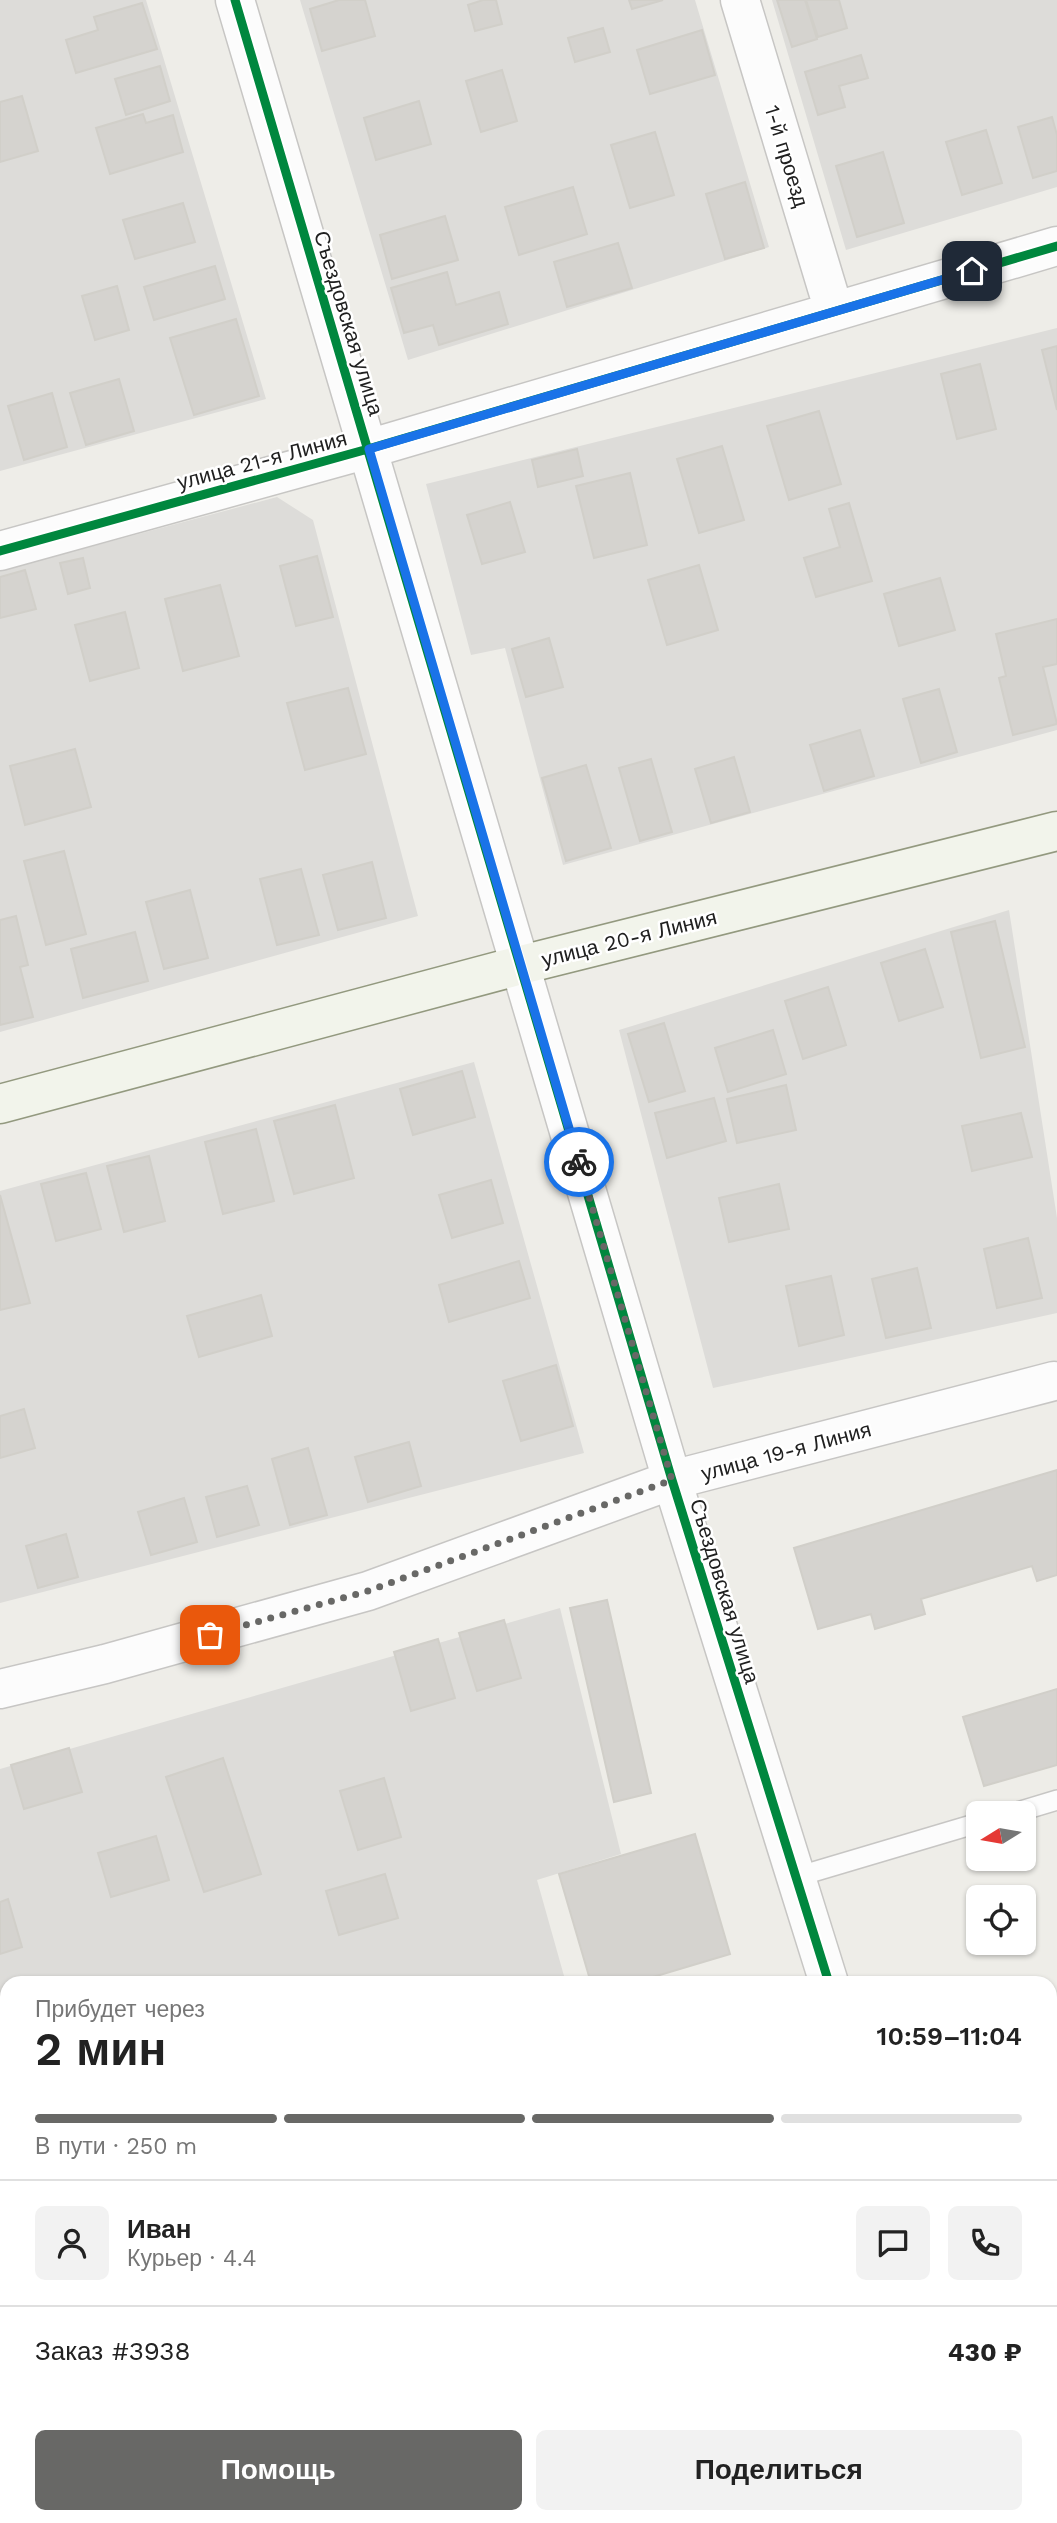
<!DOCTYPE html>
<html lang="ru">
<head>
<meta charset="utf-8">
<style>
  :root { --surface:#fff; --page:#f2f2f2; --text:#222; --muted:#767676; --line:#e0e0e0; --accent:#686866 }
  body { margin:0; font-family:"Work Sans",sans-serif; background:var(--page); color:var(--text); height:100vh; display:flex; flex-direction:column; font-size:26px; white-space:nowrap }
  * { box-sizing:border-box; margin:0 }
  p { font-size:23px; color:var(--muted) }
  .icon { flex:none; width:38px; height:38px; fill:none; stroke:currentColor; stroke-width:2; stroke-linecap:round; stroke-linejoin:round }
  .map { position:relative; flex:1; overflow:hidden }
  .side { position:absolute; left:0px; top:1976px; width:1057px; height:548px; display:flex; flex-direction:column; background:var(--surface); border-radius:21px 21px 0 0; box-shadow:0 2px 5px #0004 }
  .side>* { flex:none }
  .needle { width:46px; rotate:259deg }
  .buttons { position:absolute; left:966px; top:1801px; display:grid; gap:14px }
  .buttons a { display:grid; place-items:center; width:70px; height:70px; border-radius:10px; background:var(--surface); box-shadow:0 2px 5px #0004; font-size:35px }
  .pin { position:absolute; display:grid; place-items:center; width:60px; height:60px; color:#fff; margin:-30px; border-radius:14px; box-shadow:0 4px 10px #0006 }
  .courier { position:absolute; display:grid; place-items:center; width:70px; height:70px; margin:-35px; border:5px solid #1a73e8; border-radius:50%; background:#fff; color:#222; box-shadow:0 2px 9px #0007 }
  .headline em { font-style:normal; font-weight:600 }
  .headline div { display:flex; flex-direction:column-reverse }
  .headline { display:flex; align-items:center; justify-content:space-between; height:119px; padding:0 35px }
  h1 { font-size:46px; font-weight:600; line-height:52px }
  .bar { display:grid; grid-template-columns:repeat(4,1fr); gap:10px 7px; align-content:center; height:84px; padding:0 35px }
  .bar i { height:9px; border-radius:5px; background:var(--line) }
  .bar .current { background:var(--accent) }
  .bar p { grid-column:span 4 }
  .line { display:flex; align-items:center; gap:18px; padding:0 35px; border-top:2px solid var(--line) }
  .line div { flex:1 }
  .round { display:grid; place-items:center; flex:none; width:74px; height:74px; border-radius:10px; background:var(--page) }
  .action { display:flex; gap:14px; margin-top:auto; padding:14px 35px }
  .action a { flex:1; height:80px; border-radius:10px; background:var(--accent); color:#fff; font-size:28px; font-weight:600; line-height:80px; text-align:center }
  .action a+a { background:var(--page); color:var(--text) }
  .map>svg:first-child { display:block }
  .residential { fill:#dddcd9 }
  .building { fill:#d5d3cf; stroke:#d1cfc9; stroke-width:2 }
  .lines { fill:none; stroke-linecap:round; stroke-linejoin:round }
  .lane-casing { stroke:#c7c6c4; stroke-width:22 }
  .street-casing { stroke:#c7c6c4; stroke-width:41 }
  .secondary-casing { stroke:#93997f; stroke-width:41 }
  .lane { stroke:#fcfcfc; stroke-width:19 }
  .street { stroke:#fcfcfc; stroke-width:38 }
  .secondary { stroke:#f2f4eb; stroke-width:38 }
  .cycleway-casing { stroke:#fff; stroke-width:13 }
  .cycleway { stroke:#00873e; stroke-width:9 }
  .done { stroke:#686866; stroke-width:7; stroke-dasharray:0 12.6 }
  .route { stroke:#1a73e8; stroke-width:9 }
  .labels { text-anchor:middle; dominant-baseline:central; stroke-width:5; stroke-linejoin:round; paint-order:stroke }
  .street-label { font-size:21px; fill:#202020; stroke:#fff }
</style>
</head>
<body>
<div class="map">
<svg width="1057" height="2523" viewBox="0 0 1057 2523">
  <rect width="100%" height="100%" fill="#eeede8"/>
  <!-- residential -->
  <path class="residential" d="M0,0H146L266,399L0,471Z
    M300,0H695L769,247L408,360Z
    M772,0H1057V187L846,250Z
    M1057,328V730L563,865L505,648L471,655L426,484Z
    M277,497L313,520L418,916L0,1032V571Z
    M1009,910L1057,1218V1313L713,1388L619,1030Z
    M474,1062L584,1453L0,1603V1191Z
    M560,1608L621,1854L537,1880L566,1983H7V2156L0,2158V1769Z
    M7,2308V2516L700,2517L674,2523H0V2310Z"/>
  <!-- building -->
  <path class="building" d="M339,0H365L375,36L322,51L310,9Z
    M483,0H496L502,24L475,31L468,5Z
    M629,0H663L632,9Z
    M777,0H805L817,39L792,47Z
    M806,0H839L847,28L818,37Z
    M142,3L157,49L76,73L66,40L98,30L94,17Z
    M603,28L610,52L575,62L568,38Z
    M702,30L715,75L650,94L637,50Z
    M861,55L868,78L839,86L845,107L818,115L805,72Z
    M160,66L170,101L126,115L115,79Z
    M502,70L517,121L481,132L466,81Z
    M22,96L38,151L0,162V102Z
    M419,101L431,144L376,160L364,118Z
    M143,114L146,123L173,115L183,152L110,174L96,128Z
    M1052,117L1057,135V171L1033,178L1018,127Z
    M986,130L1002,183L962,195L946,142Z
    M655,132L674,195L630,208L611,145Z
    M883,152L904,223L857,237L836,166Z
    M745,182L764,248L725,259L706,194Z
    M573,187L587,234L519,255L505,207Z
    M183,203L195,242L135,259L123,220Z
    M445,216L458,260L392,279L380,235Z
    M618,243L632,288L567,307L554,262Z
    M215,266L225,299L154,320L144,287Z
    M447,272L456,305L499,292L508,324L439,345L433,325L404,333L391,288Z
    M117,286L129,330L95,340L82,296Z
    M236,319L259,396L194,415L170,338Z
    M1057,346V410L1042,350Z
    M980,364L996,429L957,439L941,374Z
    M119,379L134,431L86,445L70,393Z
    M52,393L67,447L24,460L8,406Z
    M819,411L841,484L789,500L767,426Z
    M722,446L744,520L699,533L677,459Z
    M577,449L583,476L538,487L532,460Z
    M630,473L647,545L594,558L576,486Z
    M510,502L525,552L482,564L467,515Z
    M849,503L872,581L816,597L804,558L840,547L829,509Z
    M317,556L333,617L296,626L280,566Z
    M83,558L90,588L68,594L60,563Z
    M699,565L718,630L667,645L648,580Z
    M25,570L36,609L0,618V577Z
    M940,578L955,630L899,646L884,594Z
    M220,585L239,656L183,671L165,599Z
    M125,612L139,668L90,681L75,625Z
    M1057,619V664L1043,667L1057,724L1013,735L999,678L1006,676L996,634Z
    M549,638L563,687L526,697L512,649Z
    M348,688L366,754L305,770L287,703Z
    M939,689L957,752L921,763L903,699Z
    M860,730L874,776L824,791L810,745Z
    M75,749L91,807L25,825L10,766Z
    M734,757L750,812L711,823L695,769Z
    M651,759L672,832L640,841L619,768Z
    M586,765L611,848L566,861L542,778Z
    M64,851L86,934L46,945L24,861Z
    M372,862L386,918L338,930L323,875Z
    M301,869L319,935L277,945L260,879Z
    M190,890L208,958L164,969L146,902Z
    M16,916L28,965L20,967L33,1017L0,1025V920Z
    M995,921L1025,1047L981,1058L951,932Z
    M135,932L148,981L83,998L71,949Z
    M925,949L943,1007L899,1021L881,963Z
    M828,987L846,1045L803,1059L785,1001Z
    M664,1023L685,1091L649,1102L628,1034Z
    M773,1030L786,1074L728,1092L715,1048Z
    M462,1071L475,1117L413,1135L400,1089Z
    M786,1085L796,1130L737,1143L727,1099Z
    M714,1098L726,1141L667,1158L655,1113Z
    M335,1105L354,1178L294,1194L274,1121Z
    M1021,1113L1032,1157L972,1171L962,1126Z
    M256,1129L274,1201L223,1214L205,1142Z
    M149,1156L165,1221L124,1232L107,1166Z
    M86,1173L101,1229L56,1241L41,1184Z
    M491,1180L503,1223L452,1238L439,1195Z
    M779,1184L789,1229L729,1242L719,1198Z
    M0,1195L30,1303L0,1310Z
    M1028,1238L1042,1298L997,1308L984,1249Z
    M519,1261L530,1298L449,1322L439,1285Z
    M917,1268L931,1328L886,1338L872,1279Z
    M831,1276L844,1335L799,1346L786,1286Z
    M261,1295L272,1336L199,1357L187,1316Z
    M556,1365L573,1426L521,1441L503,1381Z
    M24,1409L35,1448L0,1458V1416Z
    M409,1442L421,1486L368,1502L355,1457Z
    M308,1448L327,1515L290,1525L272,1459Z
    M1057,1470V1575L1037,1581L1032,1566L921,1599L925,1614L875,1629L871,1614L818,1629L794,1548Z
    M247,1486L259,1525L217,1537L206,1497Z
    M184,1498L197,1542L151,1555L138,1512Z
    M66,1534L78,1577L38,1588L26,1546Z
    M607,1600L651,1793L614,1802L570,1608Z
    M504,1620L521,1678L477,1691L459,1633Z
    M438,1639L455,1698L411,1711L394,1652Z
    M1057,1689V1765L984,1786L963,1717Z
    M69,1748L82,1792L24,1809L11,1765Z
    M223,1758L261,1874L204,1892L166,1777Z
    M384,1778L401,1837L358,1850L340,1791Z
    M695,1834L730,1954L633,1983H591L559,1874Z
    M156,1836L169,1880L111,1897L98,1853Z
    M385,1874L398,1918L339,1935L326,1891Z
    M8,1899L22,1947L0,1954V1902Z
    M7,2090V2154L0,2156V2092Z
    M1050,2303L1057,2325V2360L1050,2362Z
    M7,2478V2516H66L39,2523H0V2480Z
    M1050,2486L1057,2520L999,2523L997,2516H1050Z
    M418,2516H487L488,2523H419Z
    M550,2516H592L569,2523H552Z"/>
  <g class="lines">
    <defs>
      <path id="lane" d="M1014,1813L1057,1800
        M796,1877L978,1823
        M1050,2123L1057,2147
        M1050,2405L1057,2403"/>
      <path id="street" d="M235,0L672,1480L829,1983
        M740,0L834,311
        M0,551L368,449L1057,246
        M0,1689L105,1664L368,1591L672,1480L1054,1381
        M0,2232L7,2230
        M976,2516L979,2523
        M911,2523L935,2516"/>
      <path id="secondary" d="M0,1104L521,965L1057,831"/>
    </defs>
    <!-- lane casing -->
    <use href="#lane" class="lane-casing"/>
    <!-- street casing -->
    <use href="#street" class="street-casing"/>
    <!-- secondary casing -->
    <use href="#secondary" class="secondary-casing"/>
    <!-- lane -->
    <use href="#lane" class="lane"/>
    <!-- street -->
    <use href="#street" class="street"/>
    <!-- secondary -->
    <use href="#secondary" class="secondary"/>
    <defs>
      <path id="cycleway" d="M235,0L672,1480L829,1983
        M0,551L368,449L1057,246"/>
    </defs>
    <!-- cycleway casing -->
    <use href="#cycleway" class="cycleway-casing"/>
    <!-- cycleway -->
    <use href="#cycleway" class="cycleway"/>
  </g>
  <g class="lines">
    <!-- done -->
    <path class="done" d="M210,1635L368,1591L672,1480L579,1162"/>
    <!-- route -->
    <path class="route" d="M579,1162L369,449L972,271"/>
  </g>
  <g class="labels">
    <!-- street labels -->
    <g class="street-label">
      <text transform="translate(787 156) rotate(73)">1-й проезд</text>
      <text transform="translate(349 323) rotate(73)">Съездовская улица</text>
      <text transform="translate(262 460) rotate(-15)">улица 21-я Линия</text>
      <text transform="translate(629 938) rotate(-14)">улица 20-я Линия</text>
      <text transform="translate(786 1451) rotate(-15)">улица 19-я Линия</text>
      <text transform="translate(725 1591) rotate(73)">Съездовская улица</text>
    </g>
  </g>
</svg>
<div class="buttons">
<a><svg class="needle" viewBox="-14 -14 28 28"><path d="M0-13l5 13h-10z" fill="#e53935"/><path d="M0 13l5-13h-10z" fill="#767676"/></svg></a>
<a><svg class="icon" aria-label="locate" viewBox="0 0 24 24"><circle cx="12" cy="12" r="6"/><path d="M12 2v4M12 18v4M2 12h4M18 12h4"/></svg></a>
</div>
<div class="pin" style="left:210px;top:1635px;background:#ea580c"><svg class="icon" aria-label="bag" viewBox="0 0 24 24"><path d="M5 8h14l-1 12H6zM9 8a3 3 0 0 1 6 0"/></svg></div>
<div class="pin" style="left:972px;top:271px;background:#1f2937"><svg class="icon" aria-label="home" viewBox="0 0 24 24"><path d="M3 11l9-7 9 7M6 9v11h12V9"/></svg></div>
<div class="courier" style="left:579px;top:1162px"><svg class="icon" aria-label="bike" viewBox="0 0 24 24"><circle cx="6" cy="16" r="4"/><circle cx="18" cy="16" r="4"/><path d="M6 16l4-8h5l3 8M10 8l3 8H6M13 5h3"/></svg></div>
<section class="side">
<div class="headline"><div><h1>2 мин</h1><p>Прибудет через</p></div><em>10:59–11:04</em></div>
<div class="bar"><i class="current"></i><i class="current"></i><i class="current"></i><i></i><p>В пути · 250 m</p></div>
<div class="line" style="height:126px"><a class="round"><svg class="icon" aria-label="person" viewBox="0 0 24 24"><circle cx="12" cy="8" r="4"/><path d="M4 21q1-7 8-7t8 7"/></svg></a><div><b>Иван</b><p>Курьер · 4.4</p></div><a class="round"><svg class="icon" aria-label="chat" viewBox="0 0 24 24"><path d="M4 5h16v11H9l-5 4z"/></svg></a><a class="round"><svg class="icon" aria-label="phone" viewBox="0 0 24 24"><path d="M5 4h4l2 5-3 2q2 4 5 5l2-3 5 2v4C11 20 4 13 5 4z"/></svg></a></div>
<div class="line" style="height:91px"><div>Заказ #3938</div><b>430 ₽</b></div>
<div class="action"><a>Помощь</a><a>Поделиться</a></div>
</section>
</div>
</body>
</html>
